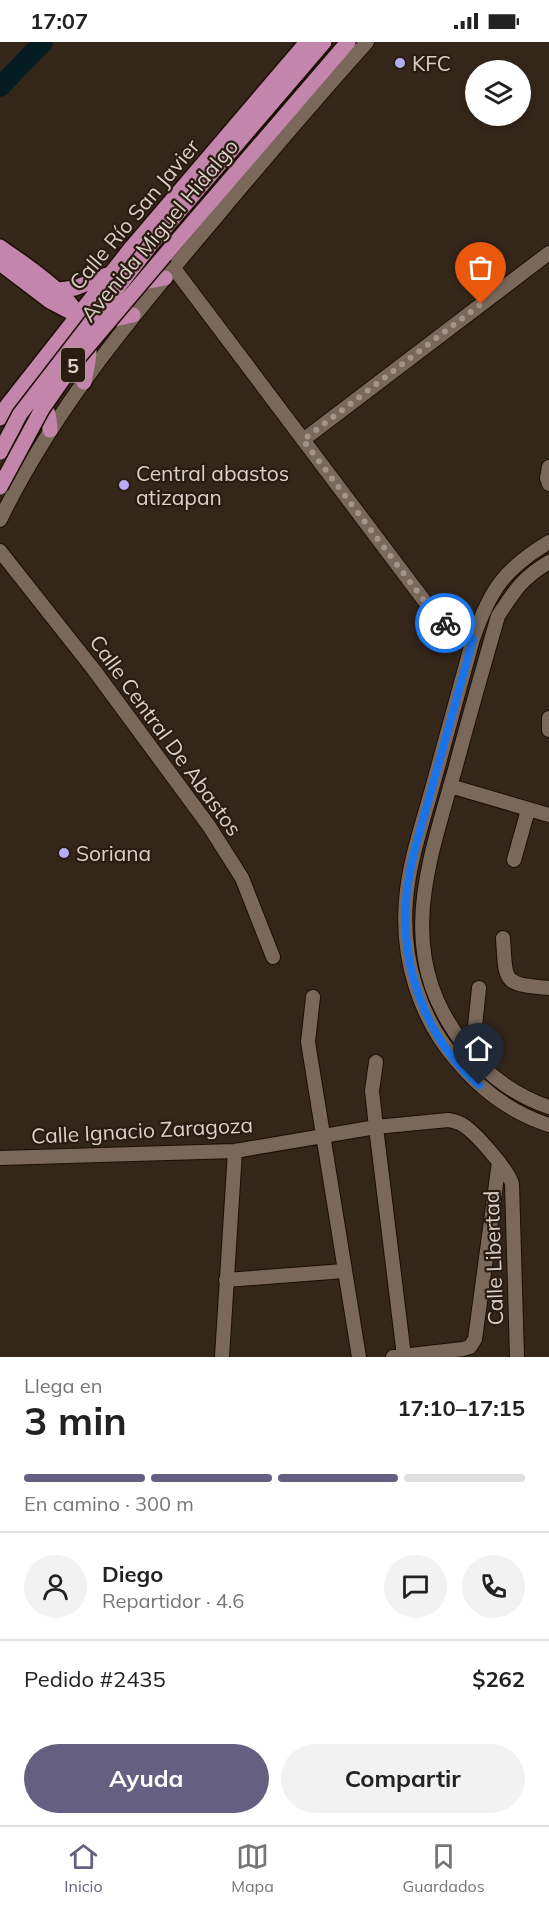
<!DOCTYPE html>
<html lang="es">
<head>
<meta charset="utf-8">
<style>
  :root { --surface:#fff; --page:#f2f2f2; --text:#222; --muted:#767676; --line:#e0e0e0; --accent:#656082 }
  body { margin:0; font-family:Mulish,sans-serif; background:var(--page); color:var(--text); height:100vh; display:flex; flex-direction:column; font-size:22px; white-space:nowrap }
  * { box-sizing:border-box; margin:0 }
  p { font-size:20px; color:var(--muted) }
  .icon { flex:none; width:33px; height:33px; fill:none; stroke:currentColor; stroke-width:2; stroke-linecap:round; stroke-linejoin:round }
  .map { position:relative; height:1315px; overflow:hidden }
  .side { display:flex; flex-direction:column; background:var(--surface); flex:1 }
  .side>* { flex:none }
  .buttons { position:absolute; left:465px; top:18px; display:grid; gap:12px }
  .buttons a { display:grid; place-items:center; width:66px; height:66px; border-radius:50%; background:var(--surface); box-shadow:0 3px 9px #0003; font-size:30px }
  .pin { position:absolute; display:grid; place-items:center; width:51px; height:51px; color:#fff; margin:-62px -26px; border-radius:50% 50% 50% 0; rotate:-45deg; box-shadow:0 0 6px #0007 }
  .pin .icon { rotate:45deg }
  .courier { position:absolute; display:grid; place-items:center; width:60px; height:60px; margin:-30px; border:4px solid #1a73e8; border-radius:50%; background:#fff; color:#222; box-shadow:0 2px 8px #0007 }
  .headline em { font-style:normal; font-weight:700 }
  .headline div { display:flex; flex-direction:column-reverse }
  .headline { display:flex; align-items:center; justify-content:space-between; height:102px; padding:0 24px }
  h1 { font-size:39px; font-weight:700; line-height:45px }
  .bar { display:grid; grid-template-columns:repeat(4,1fr); gap:9px 6px; align-content:center; height:72px; padding:0 24px }
  .bar i { height:8px; border-radius:4px; background:var(--line) }
  .bar .selected { background:var(--accent) }
  .bar p { grid-column:span 4 }
  .line { display:flex; align-items:center; gap:15px; padding:0 24px; border-top:2px solid var(--line) }
  .line div { flex:1 }
  .round { display:grid; place-items:center; flex:none; width:63px; height:63px; border-radius:32px; background:var(--page) }
  .button { display:flex; gap:12px; margin-top:auto; padding:12px 24px }
  .button a { flex:1; height:69px; border-radius:36px; background:var(--accent); color:#fff; font-size:24px; font-weight:700; line-height:69px; text-align:center }
  .button a+a { background:var(--page); color:var(--text) }
  .status { display:flex; justify-content:space-between; align-items:center; height:42px; padding:0 30px; background:var(--surface); direction:ltr }
  .status svg { height:16px; fill:currentColor }
  .tab-bar { display:flex; justify-content:space-around; align-items:center; height:84px; border-top:2px solid var(--line); background:var(--surface); font-size:16px; color:var(--muted) }
  .tab-bar a { display:grid; justify-items:center; gap:3px }
  .tab-bar .selected { color:var(--accent) }
  .map>svg:first-child { display:block }
  .lines { fill:none; stroke-linecap:round; stroke-linejoin:round }
  .river { stroke:#051c23; stroke-width:20 }
  .minor-casing { stroke:#1c0e05; stroke-width:16 }
  .major-casing { stroke:#1c0e05; stroke-width:18 }
  .minor { stroke:#7a685b; stroke-width:14 }
  .major { stroke:#c385ac; stroke-width:15 }
  .major-bridge-casing { stroke:#1c0e05; stroke-width:18; stroke-linecap:butt }
  .major-bridge { stroke:#c385ac; stroke-width:15 }
  .done { stroke:#a2958c; stroke-width:6; stroke-dasharray:0 10.8 }
  .route { stroke:#1a73e8; stroke-width:8 }
  .poi-dot { fill:#b6acf8; stroke:#2b1c11; stroke-width:2 }
  .labels { text-anchor:middle; dominant-baseline:central; stroke-width:4.5; stroke-linejoin:round; paint-order:stroke }
  .shield { fill:#2b1c11; stroke:#a79b92; stroke-width:1.5 }
  .shield-label { font-size:20px; font-weight:bold; fill:#dcd1ca }
  .poi-label { font-size:21px; fill:#dcd1ca; stroke:#2b1c11; text-anchor:start }
  .street-label { font-size:21px; fill:#dcd1ca; stroke:#2b1c11 }
</style>
</head>
<body>
<div class="status"><b>17:07</b><svg viewBox="0 0 49 12"><path d="M0 12V9h3v3zM5 12V6h3v6zM10 12V3h3v9zM15 12V0h3v12zM26 1h20v11H26zM47 4h2v5h-2z"/></svg></div>
<div class="map">
<svg width="549" height="1315" viewBox="0 0 549 1315">
  <rect width="100%" height="100%" fill="#35261a"/>
  <g class="lines">
    <!-- river -->
    <path class="river" d="M0,45L43,0"/>
    <defs>
      <path id="minor" d="M173,225L426,561C440,578 453,588 473,597
        M303,398L549,211
        M549,425L547,436L549,442
        M0,478C54,367 133,273 213,179C263,119 314,59 367,0
        M549,500C504,527 490,548 473,597C460,646 446,694 433,743C423,780 409,819 406,858C401,915 419,976 457,1019C482,1049 512,1071 549,1083
        M0,509L94,628L209,784L242,836L273,915
        M549,520C522,536 515,548 498,574C483,626 468,679 454,731C425,832 394,917 468,1008C488,1034 518,1055 549,1065
        M549,676V688
        M450,744L549,773
        M514,818L528,768
        M503,896C506,941 502,942 549,946
        M313,955L308,1000L359,1315
        M472,1013L479,946
        M376,1020L372,1049L376,1085L404,1314
        M0,1116L235,1109L376,1085L448,1078C455,1079 461,1081 466,1085C478,1094 509,1129 512,1142L517,1315
        M226,1238L344,1229
        M222,1315L235,1109
        M393,1315L463,1307L470,1305L475,1297L499,1120"/>
      <path id="major" d="M152,201L324,0
        M0,205C33,229 89,261 89,308C89,318 86,330 84,340
        M165,213L348,0
        M0,221L50,259L73,271
        M137,233L149,239L165,236
        M59,248L75,246L107,233
        M101,280L133,273
        M36,359C49,365 49,374 50,388
        M0,376L7,364L132,205L307,0"/>
    </defs>
    <!-- minor casing -->
    <use href="#minor" class="minor-casing"/>
    <!-- major casing -->
    <use href="#major" class="major-casing"/>
    <!-- minor -->
    <use href="#minor" class="minor"/>
    <!-- major -->
    <use href="#major" class="major"/>
    <defs>
      <path id="major-bridge" d="M0,410L20,372L152,201
        M0,445L42,367L77,317L165,213"/>
    </defs>
    <!-- major-bridge casing -->
    <use href="#major-bridge" class="major-bridge-casing"/>
    <!-- major-bridge -->
    <use href="#major-bridge" class="major-bridge"/>
  </g>
  <g class="lines">
    <!-- done -->
    <path class="done" d="M445,581L426,561L303,398L481,262"/>
    <!-- route -->
    <path class="route" d="M445,581L457,590L473,597C460,644 447,691 434,738C424,777 409,818 406,859C401,926 427,999 479,1043"/>
  </g>
  <!-- markers -->
  <g class="poi-dot">
    <circle cx="400" cy="21" r="6"/>
    <circle cx="124" cy="443" r="6"/>
    <circle cx="64" cy="811" r="6"/>
  </g>
  <g class="labels">
    <!-- shield labels -->
    <rect class="shield" x="61" y="306" width="24" height="34" rx="4.5"/>
    <g class="shield-label">
      <text x="73" y="323">5</text>
    </g>
    <!-- poi labels -->
    <g class="poi-label">
      <text x="412" y="21">KFC</text>
      <text x="136" y="431">Central abastos<tspan x="136" dy="24">atizapan</tspan></text>
      <text x="76" y="811">Soriana</text>
    </g>
    <!-- street labels -->
    <g class="street-label">
      <text transform="translate(134 172) rotate(-50)">Calle Río San Javier</text>
      <text transform="translate(159 188) rotate(-50)">Avenida Miguel Hidalgo</text>
      <text transform="translate(166 693) rotate(54)">Calle Central De Abastos</text>
      <text transform="translate(142 1088) rotate(-3)">Calle Ignacio Zaragoza</text>
      <text transform="translate(493 1216) rotate(-92)">Calle Libertad</text>
    </g>
  </g>
</svg>
<div class="buttons">
<a><svg class="icon" aria-label="layers" viewBox="0 0 24 24"><path d="M12 4l9 5-9 5-9-5zM3 14l9 5 9-5"/></svg></a>
</div>
<div class="pin" style="left:481px;top:262px;background:#ea580c"><svg class="icon" aria-label="bag" viewBox="0 0 24 24"><path d="M5 8h14l-1 12H6zM9 8a3 3 0 0 1 6 0"/></svg></div>
<div class="pin" style="left:479px;top:1043px;background:#1f2937"><svg class="icon" aria-label="home" viewBox="0 0 24 24"><path d="M3 11l9-7 9 7M6 9v11h12V9"/></svg></div>
<div class="courier" style="left:445px;top:581px"><svg class="icon" aria-label="bike" viewBox="0 0 24 24"><circle cx="6" cy="16" r="4"/><circle cx="18" cy="16" r="4"/><path d="M6 16l4-8h5l3 8M10 8l3 8H6M13 5h3"/></svg></div>
</div>
<section class="side">
<div class="headline"><div><h1>3 min</h1><p>Llega en</p></div><em>17:10–17:15</em></div>
<div class="bar"><i class="selected"></i><i class="selected"></i><i class="selected"></i><i></i><p>En camino · 300 m</p></div>
<div class="line" style="height:108px"><a class="round"><svg class="icon" aria-label="person" viewBox="0 0 24 24"><circle cx="12" cy="8" r="4"/><path d="M4 21q1-7 8-7t8 7"/></svg></a><div><b>Diego</b><p>Repartidor · 4.6</p></div><a class="round"><svg class="icon" aria-label="chat" viewBox="0 0 24 24"><path d="M4 5h16v11H9l-5 4z"/></svg></a><a class="round"><svg class="icon" aria-label="phone" viewBox="0 0 24 24"><path d="M5 4h4l2 5-3 2q2 4 5 5l2-3 5 2v4C11 20 4 13 5 4z"/></svg></a></div>
<div class="line" style="height:78px"><div>Pedido #2435</div><b>$262</b></div>
<div class="button"><a>Ayuda</a><a>Compartir</a></div>
</section>
<nav class="tab-bar">
<a class="selected"><svg class="icon" aria-label="home" viewBox="0 0 24 24"><path d="M3 11l9-7 9 7M6 9v11h12V9"/></svg>Inicio</a>
<a><svg class="icon" aria-label="map" viewBox="0 0 24 24"><path d="M3 6l6-2 6 2 6-2v14l-6 2-6-2-6 2zM9 4v14M15 6v14"/></svg>Mapa</a>
<a><svg class="icon" aria-label="saved" viewBox="0 0 24 24"><path d="M7 4h10v16l-5-4-5 4z"/></svg>Guardados</a>
</nav>
</body>
</html>
